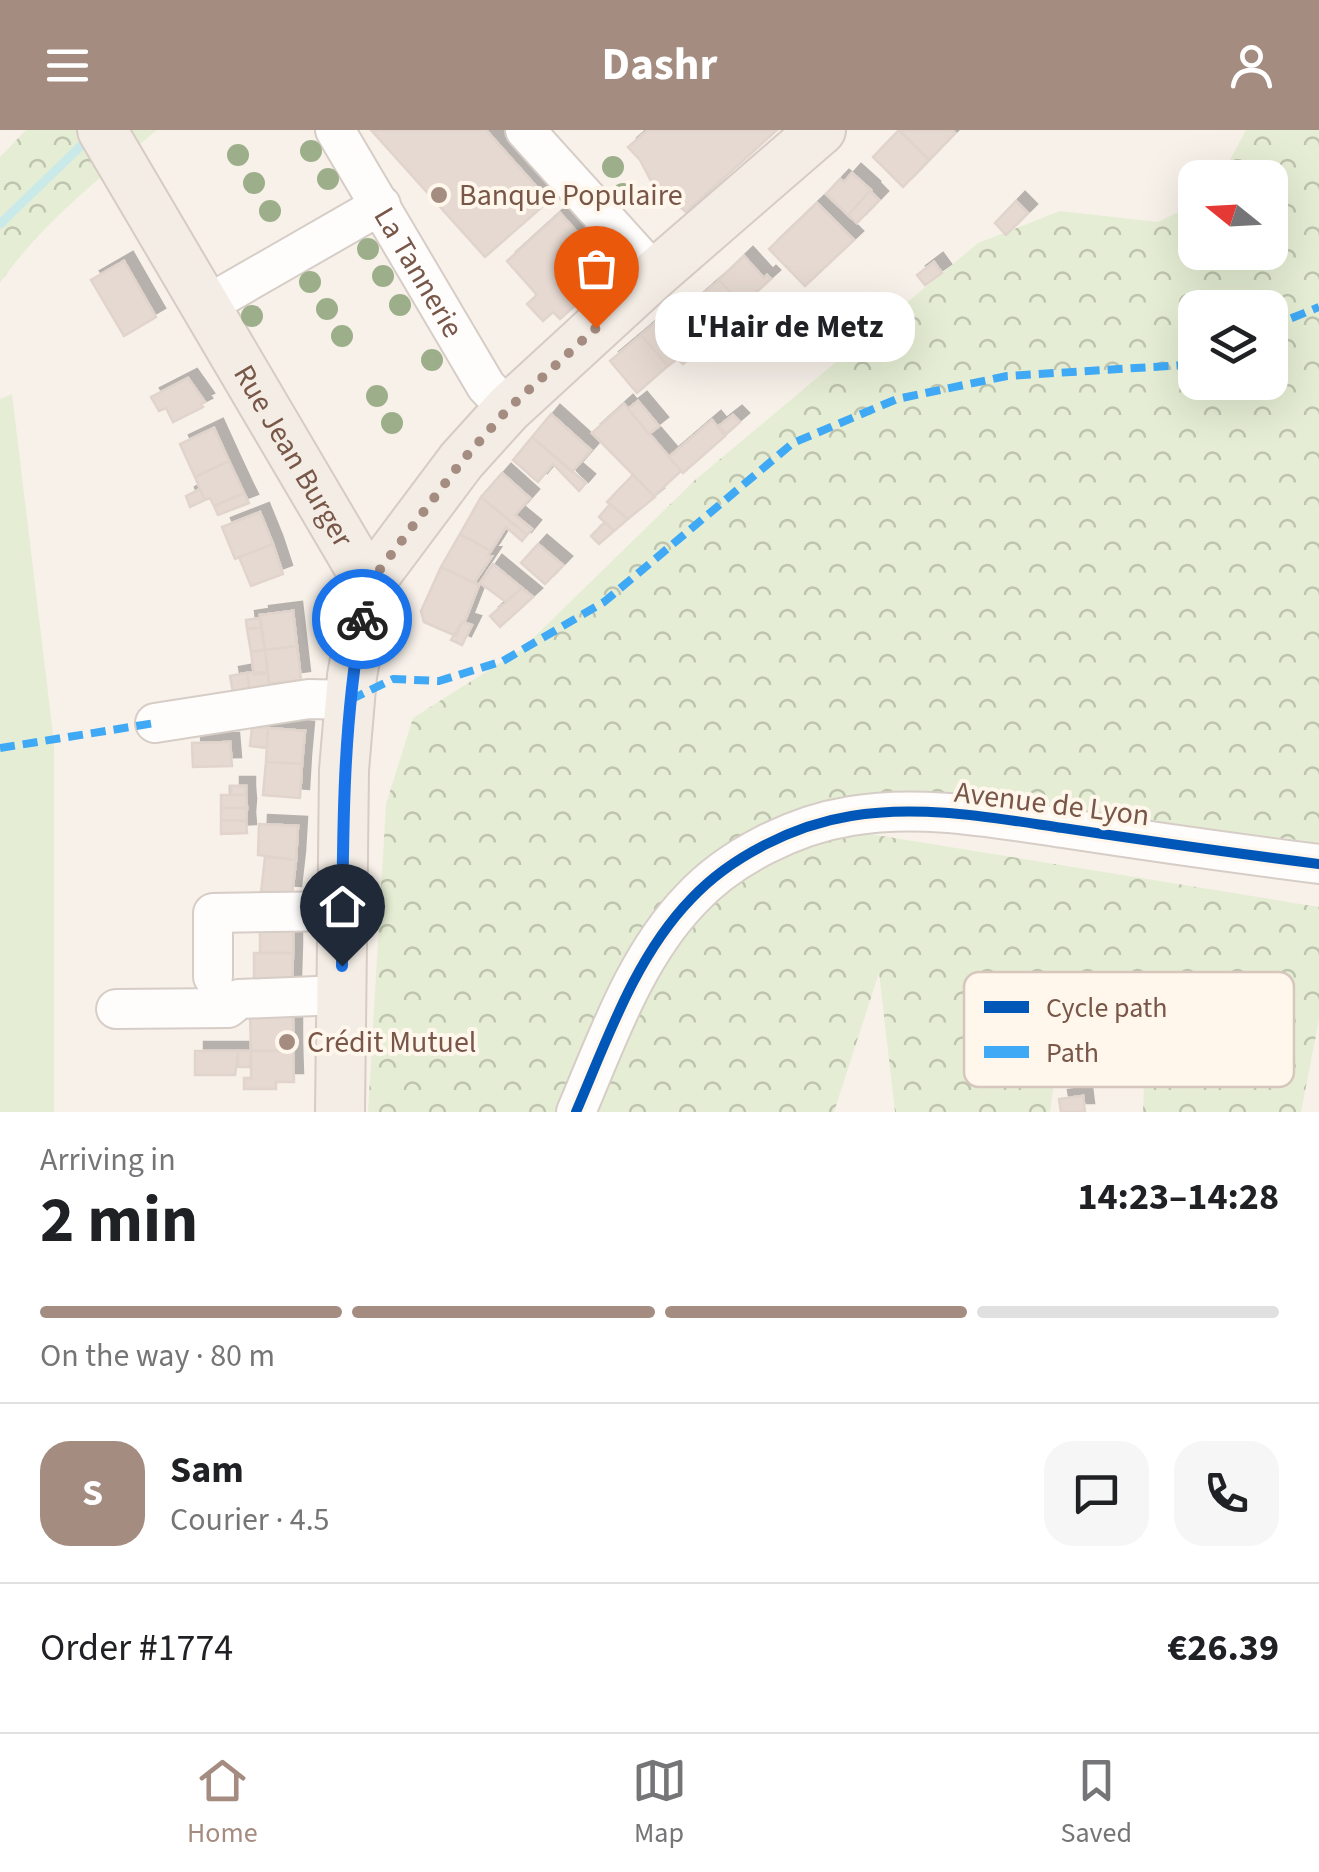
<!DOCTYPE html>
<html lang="en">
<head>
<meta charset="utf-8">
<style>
  :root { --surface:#fff; --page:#f6f6f6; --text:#202124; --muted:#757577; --line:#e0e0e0; --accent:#a58c81 }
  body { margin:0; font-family:"Source Sans 3",sans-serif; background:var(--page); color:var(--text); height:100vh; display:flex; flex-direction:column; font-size:38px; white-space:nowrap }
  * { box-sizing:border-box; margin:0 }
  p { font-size:32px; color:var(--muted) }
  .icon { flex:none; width:55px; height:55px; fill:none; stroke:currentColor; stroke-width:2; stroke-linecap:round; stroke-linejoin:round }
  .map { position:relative; height:982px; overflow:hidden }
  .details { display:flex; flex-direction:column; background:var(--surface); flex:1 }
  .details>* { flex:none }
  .needle { width:65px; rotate:288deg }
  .controls { position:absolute; left:1178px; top:30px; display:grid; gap:20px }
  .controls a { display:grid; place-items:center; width:110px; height:110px; border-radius:20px; background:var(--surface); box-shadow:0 10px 40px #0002; font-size:50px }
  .pin { position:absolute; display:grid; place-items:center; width:85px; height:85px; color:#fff; margin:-102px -42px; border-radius:50% 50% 50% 0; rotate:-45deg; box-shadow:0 0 10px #0007 }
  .pin .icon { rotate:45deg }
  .courier { position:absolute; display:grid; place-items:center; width:100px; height:100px; margin:-50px; border:8px solid #1a73e8; border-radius:50%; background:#fff; color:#222; box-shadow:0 2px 12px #0007 }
  .bubble { position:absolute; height:70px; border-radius:30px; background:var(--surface); box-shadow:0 10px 40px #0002; font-size:32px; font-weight:700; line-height:70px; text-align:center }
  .summary em { font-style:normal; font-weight:700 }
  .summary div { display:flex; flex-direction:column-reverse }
  .summary { display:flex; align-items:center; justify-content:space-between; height:170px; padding:0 40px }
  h1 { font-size:65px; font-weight:700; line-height:75px }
  .bar { display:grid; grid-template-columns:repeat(4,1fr); gap:15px 10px; align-content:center; height:120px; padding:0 40px }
  .bar i { height:12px; border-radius:8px; background:var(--line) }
  .bar .on { background:var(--accent) }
  .bar p { grid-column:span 4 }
  .line { display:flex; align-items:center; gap:25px; padding:0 40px; border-top:2px solid var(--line) }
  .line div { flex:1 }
  .round { display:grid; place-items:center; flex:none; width:105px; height:105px; border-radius:30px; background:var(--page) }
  header { display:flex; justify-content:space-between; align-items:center; height:130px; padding:0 40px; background:var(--accent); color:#fff; font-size:45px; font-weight:700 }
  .menu { display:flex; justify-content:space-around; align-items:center; height:140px; border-top:2px solid var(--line); background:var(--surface); font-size:28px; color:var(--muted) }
  .menu a { display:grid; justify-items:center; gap:5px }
  .menu .on { color:var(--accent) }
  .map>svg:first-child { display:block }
  .forest { fill:url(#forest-crowns); fill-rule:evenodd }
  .garden { fill:#e5eed4 }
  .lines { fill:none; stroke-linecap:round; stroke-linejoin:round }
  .stream { stroke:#cae9e9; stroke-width:9 }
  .building { fill:#e5d9d1; stroke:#e1d4cc; stroke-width:2.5; filter:url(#shadow) }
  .minor-casing { stroke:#d6cdc6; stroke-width:42 }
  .major-casing { stroke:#d7cbc5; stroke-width:52 }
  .minor { stroke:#fefdfc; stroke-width:38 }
  .major { stroke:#f3ede5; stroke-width:48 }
  .quiet { stroke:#3fa9f5; stroke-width:8; stroke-dasharray:15 8; stroke-linecap:butt }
  .cycleway-casing { stroke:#fff6ec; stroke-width:16 }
  .cycleway { stroke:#0057b8; stroke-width:10 }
  .tree { fill:#9daf8a }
  .done { stroke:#a58c81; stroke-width:10; stroke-dasharray:0 18 }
  .route { stroke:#1a73e8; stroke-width:12 }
  .poi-dot { fill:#a58c81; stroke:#fff6ec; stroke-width:4 }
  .labels { text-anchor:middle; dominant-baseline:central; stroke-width:8; stroke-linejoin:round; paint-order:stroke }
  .poi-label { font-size:30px; fill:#785648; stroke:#fff6ec; text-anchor:start }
  .street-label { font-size:30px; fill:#785648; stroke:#fff6ec }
  .key { fill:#fff6ec; stroke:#d6c6bb; stroke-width:2.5 }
  .key-label { font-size:28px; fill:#785648 }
</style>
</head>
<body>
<header><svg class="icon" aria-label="menu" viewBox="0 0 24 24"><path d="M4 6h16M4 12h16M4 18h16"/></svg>Dashr<svg class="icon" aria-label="person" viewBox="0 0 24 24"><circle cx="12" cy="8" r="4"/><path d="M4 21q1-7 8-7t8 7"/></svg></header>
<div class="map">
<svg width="1319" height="982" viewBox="0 0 1319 982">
  <defs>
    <pattern id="forest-crowns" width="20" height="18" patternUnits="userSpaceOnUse" patternTransform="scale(2.5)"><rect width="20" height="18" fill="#e5eed4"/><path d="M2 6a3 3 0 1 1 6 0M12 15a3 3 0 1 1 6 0" fill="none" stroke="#bec4ae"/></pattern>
    <filter id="shadow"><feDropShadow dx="9" dy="-9" stdDeviation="0" flood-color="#0004"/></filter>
  </defs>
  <rect width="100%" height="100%" fill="#f8f1ea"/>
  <!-- forest -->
  <path class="forest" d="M26,0H157C102,46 41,94 0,153V27Z
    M1246,0H1319V713L961,666L851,701L1319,777V890L1301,982H1143L1144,951L1059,916L1050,982H895L879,843L834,982H368L386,674L413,588L522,519L695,350L978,113L1060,81L1158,92L1195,74V122H1270V48L1221,47ZM1195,178H1270V252H1195Z"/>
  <!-- garden -->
  <path class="garden" d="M12,264L54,612V982H0V269Z"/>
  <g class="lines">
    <!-- stream -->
    <path class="stream" d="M0,94L88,9"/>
  </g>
  <!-- building -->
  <path class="building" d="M371,0H486L549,71L485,127Z
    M648,0H777L686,82L651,51L640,30L628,17Z
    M899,0H952L955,3L929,30Z
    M899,0L929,30L903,57L873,27Z
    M852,43L871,60L848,85L826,64L840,49L844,52Z
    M870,61L879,70L857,93L848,85Z
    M1016,71L1028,83L1006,105L995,93Z
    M817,73L854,110L805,156L769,119Z
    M560,83L613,142L560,189L553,182L543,191L527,174L537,165L507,131Z
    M744,126L764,148L767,145L771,149L742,175L719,150Z
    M124,131L156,187L124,206L91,150Z
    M934,132L942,143L925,155L917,145Z
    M719,150L742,175L713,201L709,196L712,193L694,172Z
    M669,181L696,213L686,221L691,227L683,234L677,229L668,236L641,205Z
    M641,205L668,236L637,263L610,231Z
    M188,248L205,272L201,274L203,277L173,292L166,278L159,281L151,267Z
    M638,271L659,296L649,304L628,279Z
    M624,274L681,341L654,366L592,303Z
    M551,284L591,320L572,342L532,307Z
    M733,285L740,292L726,304L719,296Z
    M712,290L725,306L683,343L669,327Z
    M214,298L229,331L195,347L180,314Z
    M532,307L586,353L579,361L553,334L538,352L513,330Z
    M229,331L244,363L214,376L210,368L205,370L195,347Z
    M502,343L530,368L515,385L532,399L527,405L481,367Z
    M633,345L655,367L628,389L607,372Z
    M200,359L205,370L190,377L186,366Z
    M244,363L249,373L218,385L214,376Z
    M481,367L510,391L527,405L522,411L506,397L491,421L460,404Z
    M610,374L628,389L614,401L599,387Z
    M260,382L273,414L235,429L222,397Z
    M605,392L614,401L599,414L591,406Z
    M460,404L491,421L488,425L492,426L474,453L441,437Z
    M273,414L283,444L251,456L239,427Z
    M538,414L563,435L545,454L521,433Z
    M493,434L522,458L506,472L480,453Z
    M441,437L479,455L465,491L462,492L456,506L424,492L421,481Z
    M522,458L533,467L500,497L490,486Z
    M293,481L297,516L265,520L260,485Z
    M260,488L261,498L247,499L246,490Z
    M462,492L472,495L462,515L451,510Z
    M261,498L265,520L251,522L247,499Z
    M297,516L301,550L269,554L265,520Z
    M265,520L268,543L254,545L251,522Z
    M254,542L268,543L269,554L275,553L277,562L251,566L247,543Z
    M247,543L251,566L234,568L230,546Z
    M252,597L268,598L267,618L250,616Z
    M268,598L305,601L302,634L266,632Z
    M230,612L232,636L193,637L192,613Z
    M266,632L302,634L300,668L263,665Z
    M231,656H246V665H231Z
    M221,665H246L247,678H221Z
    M221,678H247L246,691L221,690Z
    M221,690L246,691L247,703L221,704Z
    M259,694L298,696L296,730L258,725Z
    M265,727L296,730L292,765L261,763Z
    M260,792H293V823H260Z
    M254,823H293L292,854H254Z
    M250,883H293V921H251Z
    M195,921H238L235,945H195Z
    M238,921H251L250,937H238Z
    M251,921H293L294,952H276V959H244V948H251Z
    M1083,966L1085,982H1061L1059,969Z"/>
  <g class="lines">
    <defs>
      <g id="minor">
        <path id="s1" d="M335,0L486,256L508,279"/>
        <path d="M525,0L655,144"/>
        <path d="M205,176L381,75"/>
        <path d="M155,593L309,569L350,570"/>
        <path d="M213,847V783L343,781"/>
        <path d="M116,879L228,878L239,869L341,865"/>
        <path d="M576,982C607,910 635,827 691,769C730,727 794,695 851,686C920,674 994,688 1063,698C1148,711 1233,723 1319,734"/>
      </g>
      <g id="major">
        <path id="s2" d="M102,0L369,454L352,546L344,640L340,982"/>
        <path d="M369,454L461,331L508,279L655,144L821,0"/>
      </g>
    </defs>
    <!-- minor casing -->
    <use href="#minor" class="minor-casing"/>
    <!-- major casing -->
    <use href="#major" class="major-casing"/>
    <!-- minor -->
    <use href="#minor" class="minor"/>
    <!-- major -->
    <use href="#major" class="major"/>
    <!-- quiet -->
    <path class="quiet" d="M1270,197L1319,177
      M350,570L393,549L439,551L503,531L604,472L793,313L897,269L1007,246L1185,235L1195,231
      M0,618L155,593"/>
    <defs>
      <path id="cycleway" d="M576,982C607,910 635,827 691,769C730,727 794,695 851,686C920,674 994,688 1063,698C1148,711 1233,723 1319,734"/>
    </defs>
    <!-- cycleway casing -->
    <use href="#cycleway" class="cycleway-casing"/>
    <!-- cycleway -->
    <use href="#cycleway" class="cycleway"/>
  </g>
  <!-- trees -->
  <g class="tree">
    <circle cx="311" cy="21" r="11"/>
    <circle cx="238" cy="25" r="11"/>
    <circle cx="613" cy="37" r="11"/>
    <circle cx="328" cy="49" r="11"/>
    <circle cx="254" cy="53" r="11"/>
    <circle cx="623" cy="64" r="11"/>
    <circle cx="270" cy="81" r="11"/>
    <circle cx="368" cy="119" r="11"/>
    <circle cx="383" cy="146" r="11"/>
    <circle cx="310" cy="152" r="11"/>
    <circle cx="400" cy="175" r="11"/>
    <circle cx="327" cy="179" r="11"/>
    <circle cx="252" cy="186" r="11"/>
    <circle cx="342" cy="206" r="11"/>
    <circle cx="432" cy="230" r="11"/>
    <circle cx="377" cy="266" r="11"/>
    <circle cx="392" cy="293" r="11"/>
  </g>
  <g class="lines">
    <!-- done -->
    <path class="done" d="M362,489L369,454L462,331L508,279L596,198"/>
    <!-- route -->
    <path class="route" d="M342,836C343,720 341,604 362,489"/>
  </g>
  <!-- markers -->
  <g class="poi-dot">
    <circle cx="439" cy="65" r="10"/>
    <circle cx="287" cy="912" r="10"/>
  </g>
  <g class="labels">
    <!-- poi labels -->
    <g class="poi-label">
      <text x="459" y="65">Banque Populaire</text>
      <text x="307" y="912">Crédit Mutuel</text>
    </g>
    <!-- street labels -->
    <g class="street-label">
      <text stroke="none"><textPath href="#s1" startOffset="165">La Tannerie</textPath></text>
      <text stroke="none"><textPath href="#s2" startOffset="378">Rue Jean Burger</textPath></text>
      <text transform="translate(1052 674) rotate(7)">Avenue de Lyon</text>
    </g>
  </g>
  <!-- legend -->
  <rect x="964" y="842" width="330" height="115" rx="15" class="key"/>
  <rect x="984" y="871" width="45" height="12" fill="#0057b8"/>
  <rect x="984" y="916" width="45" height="12" fill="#3fa9f5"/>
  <g class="key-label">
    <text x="1046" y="887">Cycle path</text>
    <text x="1046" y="932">Path</text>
  </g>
</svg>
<div class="controls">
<a><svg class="needle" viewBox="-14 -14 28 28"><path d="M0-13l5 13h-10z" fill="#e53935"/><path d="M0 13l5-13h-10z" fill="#757577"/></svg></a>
<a><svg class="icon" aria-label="layers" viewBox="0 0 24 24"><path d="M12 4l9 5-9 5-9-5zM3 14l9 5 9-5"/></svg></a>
</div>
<div class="pin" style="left:596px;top:198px;background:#ea580c"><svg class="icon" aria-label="bag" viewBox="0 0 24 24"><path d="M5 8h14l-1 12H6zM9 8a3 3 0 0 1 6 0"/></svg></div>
<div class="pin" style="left:342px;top:836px;background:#1f2937"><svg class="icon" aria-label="home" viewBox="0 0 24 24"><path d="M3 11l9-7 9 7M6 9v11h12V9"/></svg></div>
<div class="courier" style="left:362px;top:489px"><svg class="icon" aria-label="bike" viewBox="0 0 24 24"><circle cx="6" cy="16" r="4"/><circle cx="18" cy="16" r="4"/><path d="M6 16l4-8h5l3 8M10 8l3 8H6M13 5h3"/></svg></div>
<div class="bubble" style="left:655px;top:162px;width:260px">L'Hair de Metz</div>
</div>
<section class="details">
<div class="summary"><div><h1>2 min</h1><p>Arriving in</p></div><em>14:23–14:28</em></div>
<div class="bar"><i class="on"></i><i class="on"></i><i class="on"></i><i></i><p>On the way · 80 m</p></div>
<div class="line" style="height:180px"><b class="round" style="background:var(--accent);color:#fff">S</b><div><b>Sam</b><p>Courier · 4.5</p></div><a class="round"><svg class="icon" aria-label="chat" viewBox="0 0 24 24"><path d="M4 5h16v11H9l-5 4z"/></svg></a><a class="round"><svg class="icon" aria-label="phone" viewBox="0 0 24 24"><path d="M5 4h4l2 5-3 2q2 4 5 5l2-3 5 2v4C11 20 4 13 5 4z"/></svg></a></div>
<div class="line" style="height:130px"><div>Order #1774</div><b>€26.39</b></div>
</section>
<nav class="menu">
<a class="on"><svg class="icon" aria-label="home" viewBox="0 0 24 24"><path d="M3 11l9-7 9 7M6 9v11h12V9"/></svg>Home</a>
<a><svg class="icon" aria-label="map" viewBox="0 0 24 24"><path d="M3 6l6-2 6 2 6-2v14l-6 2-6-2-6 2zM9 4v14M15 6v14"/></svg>Map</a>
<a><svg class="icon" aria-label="saved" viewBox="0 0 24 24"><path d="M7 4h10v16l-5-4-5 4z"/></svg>Saved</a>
</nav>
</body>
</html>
